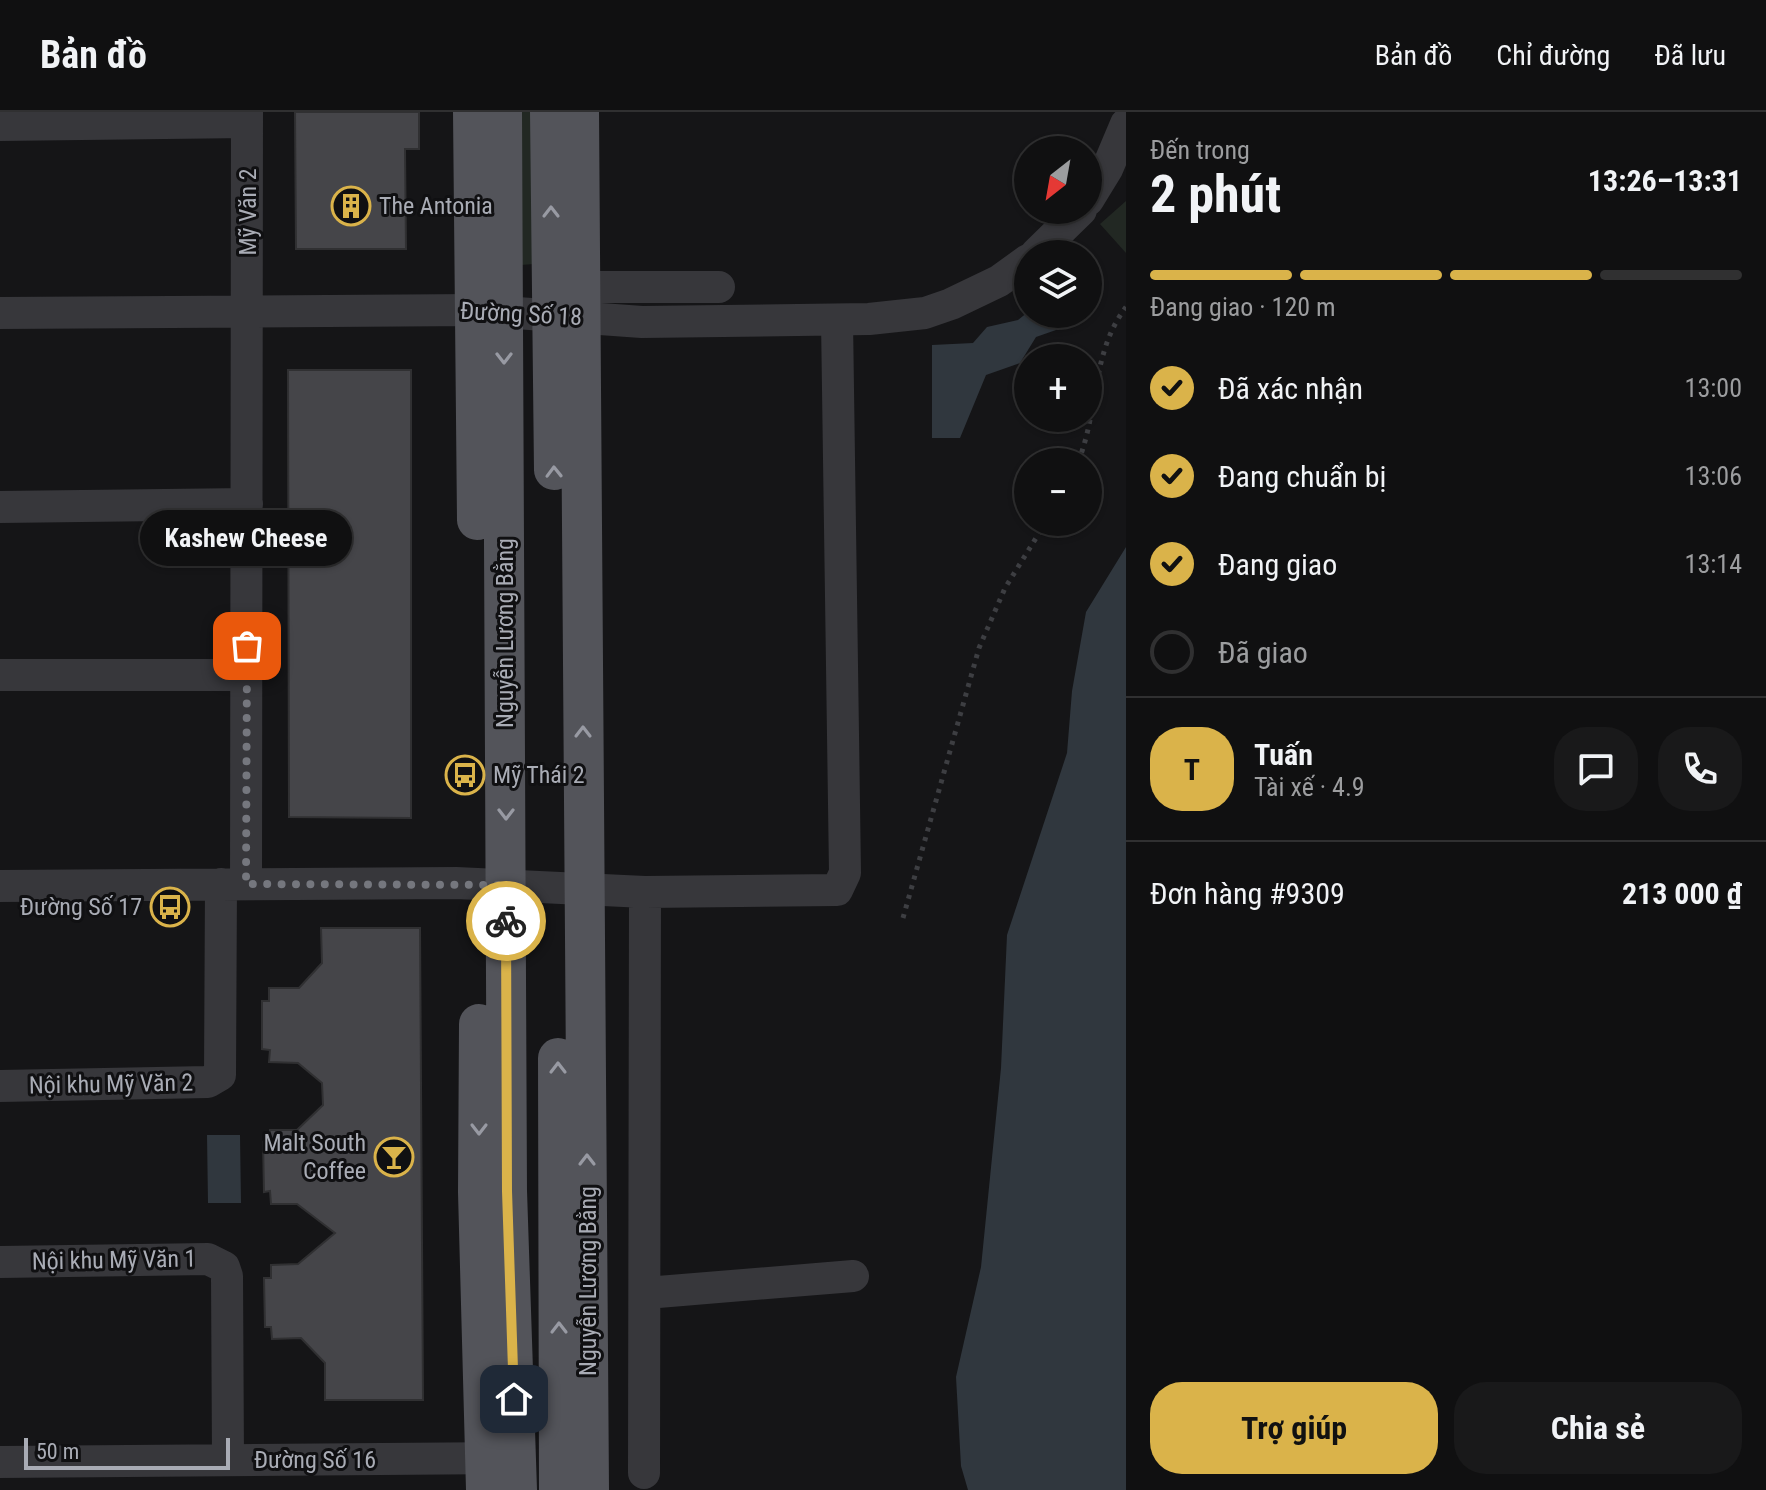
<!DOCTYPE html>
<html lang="vi">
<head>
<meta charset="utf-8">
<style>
  :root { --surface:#101011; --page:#19191a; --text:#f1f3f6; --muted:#9c9d9f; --line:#303031; --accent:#dab34a }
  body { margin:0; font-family:"Roboto Condensed",sans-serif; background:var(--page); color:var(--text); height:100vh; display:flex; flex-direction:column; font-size:30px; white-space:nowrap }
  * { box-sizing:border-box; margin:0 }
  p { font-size:26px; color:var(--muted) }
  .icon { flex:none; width:44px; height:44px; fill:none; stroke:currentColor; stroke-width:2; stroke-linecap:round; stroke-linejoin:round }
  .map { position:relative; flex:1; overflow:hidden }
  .sheet { display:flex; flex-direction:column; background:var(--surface); width:640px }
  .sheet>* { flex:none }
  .needle { width:52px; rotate:211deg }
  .tools { position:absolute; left:1014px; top:24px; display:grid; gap:16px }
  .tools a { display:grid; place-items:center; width:88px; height:88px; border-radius:50%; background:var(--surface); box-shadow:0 2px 6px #0004,0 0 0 2px var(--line); font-size:40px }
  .scale { position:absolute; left:24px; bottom:20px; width:206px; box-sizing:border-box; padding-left:8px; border:4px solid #a9acb5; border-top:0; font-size:22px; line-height:28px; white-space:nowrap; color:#a9acb5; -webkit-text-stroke:6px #101012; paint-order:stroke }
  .pin { position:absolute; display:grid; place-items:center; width:68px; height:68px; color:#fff; margin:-34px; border-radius:16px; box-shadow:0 4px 12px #0006 }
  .courier { position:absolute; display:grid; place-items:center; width:80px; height:80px; margin:-40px; border:6px solid #dab34a; border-radius:50%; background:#fff; color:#222; box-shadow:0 2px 10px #0007 }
  .bubble { position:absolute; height:56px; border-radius:28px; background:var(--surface); box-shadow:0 2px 6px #0004,0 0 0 2px var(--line); font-size:26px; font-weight:700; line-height:56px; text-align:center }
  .headline em { font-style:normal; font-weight:700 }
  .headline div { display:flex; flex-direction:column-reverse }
  .headline { display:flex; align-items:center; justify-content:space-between; height:136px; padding:0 24px }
  h1 { font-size:52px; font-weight:700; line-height:60px }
  .bar { display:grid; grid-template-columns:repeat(4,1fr); gap:12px 8px; align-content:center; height:96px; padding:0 24px }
  .bar i { height:10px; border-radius:6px; background:var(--line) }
  .bar .current { background:var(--accent) }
  .bar p { grid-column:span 4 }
  .line { display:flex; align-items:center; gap:20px; padding:0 24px; border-top:2px solid var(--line) }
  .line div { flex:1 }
  .round { display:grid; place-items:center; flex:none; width:84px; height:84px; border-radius:32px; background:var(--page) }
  ol { padding:0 24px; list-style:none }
  li { display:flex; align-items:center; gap:24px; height:88px }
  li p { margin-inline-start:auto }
  li .icon { padding:8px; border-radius:50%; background:var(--accent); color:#111; stroke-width:4 }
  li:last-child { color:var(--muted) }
  li i { width:44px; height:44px; border:4px solid var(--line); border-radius:50% }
  .primary-button { display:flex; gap:16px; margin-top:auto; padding:16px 24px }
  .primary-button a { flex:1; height:92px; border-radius:32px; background:var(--accent); color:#111; font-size:32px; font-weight:700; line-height:92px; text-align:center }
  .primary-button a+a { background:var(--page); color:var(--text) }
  header { display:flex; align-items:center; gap:48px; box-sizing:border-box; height:112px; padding:0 40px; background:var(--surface); border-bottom:2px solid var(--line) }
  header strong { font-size:38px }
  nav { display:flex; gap:44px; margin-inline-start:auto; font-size:28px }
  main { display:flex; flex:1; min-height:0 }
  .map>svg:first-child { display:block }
  .green { fill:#222823 }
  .water { fill:#30373e }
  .building { fill:#454549; stroke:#303032; stroke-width:2 }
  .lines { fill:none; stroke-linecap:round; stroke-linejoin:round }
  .path { stroke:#3d3e42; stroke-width:5; stroke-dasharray:4 6; stroke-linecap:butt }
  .minor { stroke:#37373b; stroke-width:32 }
  .major { stroke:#53545a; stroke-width:40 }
  .oneway { stroke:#989aa3 }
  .done { stroke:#75777e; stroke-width:8; stroke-dasharray:0 14.4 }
  .route { stroke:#dab34a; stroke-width:10 }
  .labels { text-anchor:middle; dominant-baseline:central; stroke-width:6; stroke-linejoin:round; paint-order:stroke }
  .poi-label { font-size:24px; fill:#a9acb5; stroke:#101012; text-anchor:start }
  .street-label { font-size:24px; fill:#a9acb5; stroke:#101012 }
</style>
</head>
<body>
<header>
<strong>Bản đồ</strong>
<nav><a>Bản đồ</a><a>Chỉ đường</a><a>Đã lưu</a></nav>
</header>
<main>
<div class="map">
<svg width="1126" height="1378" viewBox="0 0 1126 1378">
  <rect width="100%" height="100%" fill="#151517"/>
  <!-- green -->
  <path class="green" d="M517,0H535L534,152L521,153Z
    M1126,89V141L1100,112Z"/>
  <!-- water -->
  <path class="water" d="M1028,200L1068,202L1056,218L1036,225L1020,251L986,263L960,326H932V233L973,231L987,215L1018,208Z
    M1126,435V1378H968L961,1354L956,1265L981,1155L1001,956L1007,823L1067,641L1072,579L1086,500Z
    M207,1023H240L241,1091H208Z"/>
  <!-- building -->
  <path class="building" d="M295,0H419V37H405L406,137H296Z
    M288,258H411V706L289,705Z
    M321,816H420L423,1288H325V1251L301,1226L272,1227L271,1215H265L264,1166H271V1153L298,1152L335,1121L297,1092H271L270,1079L264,1080L263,1030L270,1031V1018H297L323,993L322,971L298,951L269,950L270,938L262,937V889H269V876H299L322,851Z"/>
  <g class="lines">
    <!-- path -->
    <path class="path" d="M1078,350C1099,299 1091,241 1126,195
      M903,806L979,536L1005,476L1046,410"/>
    <!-- minor -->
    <path class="minor" d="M0,13L247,10
      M1088,88L1107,57L1126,12
      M1036,142L1081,98
      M580,175H719
      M0,201L475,198L642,210L869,207L925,201L951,192L999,169L1028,148
      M0,395L247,392
      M0,563H247
      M246,772L247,0
      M0,774L456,771L645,780L837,778L845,761L837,208
      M0,974L208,970L220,963L221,772
      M0,1150L208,1147L224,1155L227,1164L228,1348
      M646,1181L853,1164
      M0,1350L509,1346
      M644,1361L645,780"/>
    <!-- major -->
    <path class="major" d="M473,0L477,408
      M502,0L507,1079L517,1378
      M550,0L554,358
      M579,0L589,1378
      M479,912L478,1080L486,1378
      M558,946L559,1378"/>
  </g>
  <!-- one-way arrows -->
  <defs><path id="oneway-chevron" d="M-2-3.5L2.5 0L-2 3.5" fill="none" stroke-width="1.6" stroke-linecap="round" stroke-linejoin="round" transform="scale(2)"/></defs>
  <g class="oneway">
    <use href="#oneway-chevron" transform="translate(551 100) rotate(-90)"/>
    <use href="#oneway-chevron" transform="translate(504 246) rotate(90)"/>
    <use href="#oneway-chevron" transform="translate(554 360) rotate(-91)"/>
    <use href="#oneway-chevron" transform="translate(583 620) rotate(-90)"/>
    <use href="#oneway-chevron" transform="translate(506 702) rotate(90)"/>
    <use href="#oneway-chevron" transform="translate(558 956) rotate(-90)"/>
    <use href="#oneway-chevron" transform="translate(479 1017) rotate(90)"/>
    <use href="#oneway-chevron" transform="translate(587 1048) rotate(-90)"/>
    <use href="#oneway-chevron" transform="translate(559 1216) rotate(-90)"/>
  </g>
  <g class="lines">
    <!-- done -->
    <path class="done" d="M247,534L246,772L506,773V809"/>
    <!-- route -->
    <path class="route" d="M506,809L507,1079L514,1287"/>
  </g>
  <!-- icons -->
  <defs>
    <symbol id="building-ring" viewBox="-11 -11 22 22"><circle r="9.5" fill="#101012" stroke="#dab34a" stroke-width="1.5"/><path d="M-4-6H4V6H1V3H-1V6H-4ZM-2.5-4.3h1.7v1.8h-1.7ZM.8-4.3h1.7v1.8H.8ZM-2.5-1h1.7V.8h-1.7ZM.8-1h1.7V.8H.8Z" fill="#dab34a"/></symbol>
    <symbol id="bus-ring" viewBox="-11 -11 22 22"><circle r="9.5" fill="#101012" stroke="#dab34a" stroke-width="1.5"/><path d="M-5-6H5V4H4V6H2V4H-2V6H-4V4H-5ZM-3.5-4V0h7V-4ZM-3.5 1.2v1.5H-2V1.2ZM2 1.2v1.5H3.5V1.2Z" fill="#dab34a"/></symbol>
    <symbol id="bar-ring" viewBox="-11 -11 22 22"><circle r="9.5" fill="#101012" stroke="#dab34a" stroke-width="1.5"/><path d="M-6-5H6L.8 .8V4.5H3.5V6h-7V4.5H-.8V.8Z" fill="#dab34a"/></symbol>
  </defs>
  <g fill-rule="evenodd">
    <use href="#building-ring" x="329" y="72" width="44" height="44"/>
    <use href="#bus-ring" x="443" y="641" width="44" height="44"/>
    <use href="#bus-ring" x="148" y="773" width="44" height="44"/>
    <use href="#bar-ring" x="372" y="1023" width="44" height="44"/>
  </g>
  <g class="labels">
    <!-- poi labels -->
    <g class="poi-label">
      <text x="379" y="94">The Antonia</text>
      <text x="493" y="663">Mỹ Thái 2</text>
      <text x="142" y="795" text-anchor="end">Đường Số 17</text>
      <text x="366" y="1031" text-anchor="end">Malt South<tspan x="366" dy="28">Coffee</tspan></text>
    </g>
    <!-- street labels -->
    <g class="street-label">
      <text transform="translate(248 100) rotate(-90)">Mỹ Văn 2</text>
      <text transform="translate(521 202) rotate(3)">Đường Số 18</text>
      <text transform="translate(505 521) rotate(-90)">Nguyễn Lương Bằng</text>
      <text transform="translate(111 972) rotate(-1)">Nội khu Mỹ Văn 2</text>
      <text transform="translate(114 1148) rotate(-1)">Nội khu Mỹ Văn 1</text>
      <text transform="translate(588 1169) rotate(-90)">Nguyễn Lương Bằng</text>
      <text x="315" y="1348">Đường Số 16</text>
    </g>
  </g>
</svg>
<div class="tools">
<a><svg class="needle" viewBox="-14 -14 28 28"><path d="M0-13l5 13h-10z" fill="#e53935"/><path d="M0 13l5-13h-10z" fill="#9c9d9f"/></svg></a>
<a><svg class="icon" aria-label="layers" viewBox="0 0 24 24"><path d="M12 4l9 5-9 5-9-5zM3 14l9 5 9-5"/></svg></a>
<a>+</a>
<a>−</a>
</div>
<div class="scale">50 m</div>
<div class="pin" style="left:247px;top:534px;background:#ea580c"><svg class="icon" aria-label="bag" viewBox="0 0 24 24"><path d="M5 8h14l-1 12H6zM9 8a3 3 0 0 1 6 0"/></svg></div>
<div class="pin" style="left:514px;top:1287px;background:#1f2937"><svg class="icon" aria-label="home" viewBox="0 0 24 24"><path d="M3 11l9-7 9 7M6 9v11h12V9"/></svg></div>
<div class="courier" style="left:506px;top:809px"><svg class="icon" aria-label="bike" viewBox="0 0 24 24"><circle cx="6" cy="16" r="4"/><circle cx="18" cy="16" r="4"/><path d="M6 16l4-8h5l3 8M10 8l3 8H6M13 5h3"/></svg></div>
<div class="bubble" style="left:140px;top:398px;width:212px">Kashew Cheese</div>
</div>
<section class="sheet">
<div class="headline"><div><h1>2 phút</h1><p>Đến trong</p></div><em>13:26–13:31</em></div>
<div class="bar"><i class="current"></i><i class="current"></i><i class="current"></i><i></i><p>Đang giao · 120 m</p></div>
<ol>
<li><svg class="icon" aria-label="check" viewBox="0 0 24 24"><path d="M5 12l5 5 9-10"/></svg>Đã xác nhận<p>13:00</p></li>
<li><svg class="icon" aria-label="check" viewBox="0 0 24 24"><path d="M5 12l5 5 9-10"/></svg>Đang chuẩn bị<p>13:06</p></li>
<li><svg class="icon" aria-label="check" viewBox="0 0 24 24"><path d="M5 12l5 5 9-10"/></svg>Đang giao<p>13:14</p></li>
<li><i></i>Đã giao</li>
</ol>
<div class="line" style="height:144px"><b class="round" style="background:var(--accent);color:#111">T</b><div><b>Tuấn</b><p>Tài xế · 4.9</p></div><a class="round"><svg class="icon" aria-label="chat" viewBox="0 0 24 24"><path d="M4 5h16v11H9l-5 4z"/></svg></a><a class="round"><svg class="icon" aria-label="phone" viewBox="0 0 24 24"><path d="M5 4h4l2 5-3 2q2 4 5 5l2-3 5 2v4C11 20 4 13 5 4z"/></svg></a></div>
<div class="line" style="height:104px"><div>Đơn hàng #9309</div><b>213 000 ₫</b></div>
<div class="primary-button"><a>Trợ giúp</a><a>Chia sẻ</a></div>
</section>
</main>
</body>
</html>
